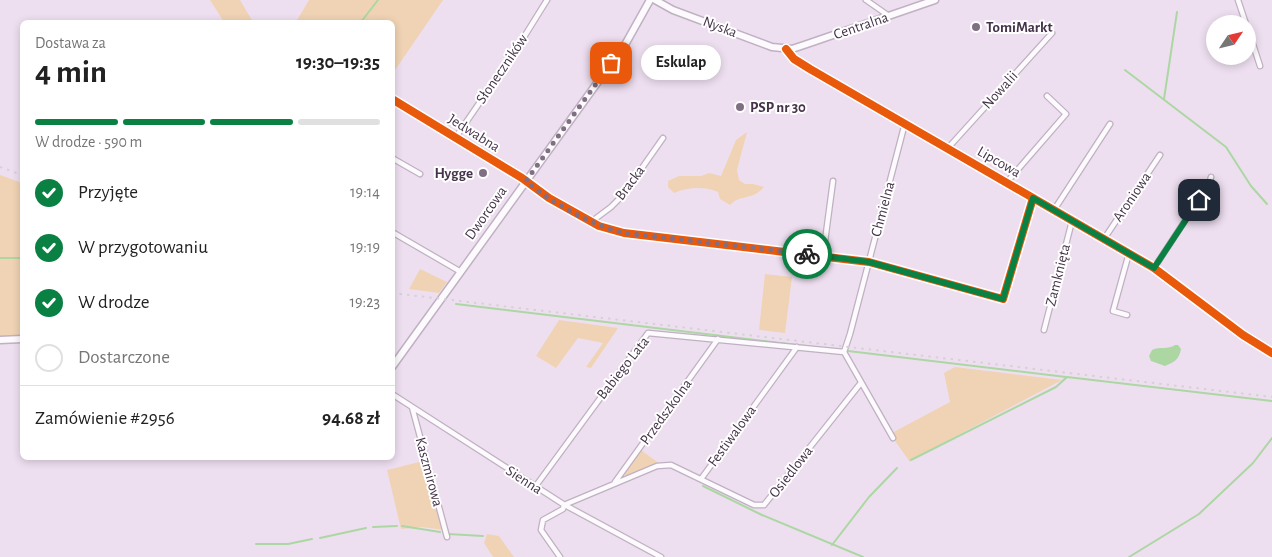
<!DOCTYPE html>
<html lang="pl">
<head>
<meta charset="utf-8">
<style>
  :root { --surface:#fff; --page:#f2f2f2; --text:#222; --muted:#767676; --line:#e0e0e0; --accent:#0b8043 }
  body { margin:0; font-family:"Alegreya Sans",sans-serif; background:var(--page); color:var(--text); height:100vh; display:flex; flex-direction:column; font-size:19px; white-space:nowrap }
  * { box-sizing:border-box; margin:0 }
  p { font-size:16px; color:var(--muted) }
  .icon { flex:none; width:28px; height:28px; fill:none; stroke:currentColor; stroke-width:2; stroke-linecap:round; stroke-linejoin:round }
  .map { position:relative; flex:1; overflow:hidden }
  .sheet { position:absolute; left:20px; top:20px; width:375px; height:440px; display:flex; flex-direction:column; background:var(--surface); border-radius:8px; box-shadow:0 2px 8px #0003 }
  .sheet>* { flex:none }
  .needle { width:32px; rotate:55deg }
  .controls { position:absolute; left:1206px; top:15px; display:grid; gap:10px }
  .controls a { display:grid; place-items:center; width:50px; height:50px; border-radius:50%; background:var(--surface); box-shadow:0 2px 8px #0003; font-size:25px }
  .pin { position:absolute; display:grid; place-items:center; width:42px; height:42px; color:#fff; margin:-21px; border-radius:10px; box-shadow:0 2px 8px #0006 }
  .courier { position:absolute; display:grid; place-items:center; width:50px; height:50px; margin:-25px; border:4px solid #0b8043; border-radius:50%; background:#fff; color:#222; box-shadow:0 1px 6px #0007 }
  .bubble { position:absolute; height:35px; border-radius:18px; background:var(--surface); box-shadow:0 2px 8px #0003; font-size:16px; font-weight:700; line-height:35px; text-align:center }
  .headline em { font-style:normal; font-weight:700 }
  .headline div { display:flex; flex-direction:column-reverse }
  .headline { display:flex; align-items:center; justify-content:space-between; height:85px; padding:0 15px }
  h1 { font-size:32px; font-weight:700; line-height:38px }
  .bar { display:grid; grid-template-columns:repeat(4,1fr); gap:8px 5px; align-content:center; height:60px; padding:0 15px }
  .bar i { height:6px; border-radius:4px; background:var(--line) }
  .bar .selected { background:var(--accent) }
  .bar p { grid-column:span 4 }
  .line { display:flex; align-items:center; gap:12px; padding:0 15px; border-top:1px solid var(--line) }
  .line div { flex:1 }
  ol { padding:0 15px; list-style:none }
  li { display:flex; align-items:center; gap:15px; height:55px }
  li p { margin-inline-start:auto }
  li .icon { padding:5px; border-radius:50%; background:var(--accent); color:#fff; stroke-width:4 }
  li:last-child { color:var(--muted) }
  li i { width:28px; height:28px; border:2px solid var(--line); border-radius:50% }
  .map>svg:first-child { display:block }
  .green { fill:#f0d3b4 }
  .water { fill:#acd7a3 }
  .lines { fill:none; stroke-linecap:round; stroke-linejoin:round }
  .stream { stroke:#acd7a3; stroke-width:2 }
  .street-casing { stroke:#bfb1c2; stroke-width:7 }
  .secondary-casing { stroke:#bfb1c2; stroke-width:9 }
  .street { stroke:#fcfafd; stroke-width:4.5 }
  .secondary { stroke:#fcfafd; stroke-width:6 }
  .rail { stroke:#d6d1d6; stroke-width:2; stroke-dasharray:2.5 5; stroke-linecap:butt }
  .cycleway-casing { stroke:#fff; stroke-width:11 }
  .cycleway { stroke:#e8590c; stroke-width:8 }
  .done { stroke:#806f83; stroke-width:5; stroke-dasharray:0 9 }
  .route { stroke:#0b8043; stroke-width:6 }
  .poi-dot { fill:#806f83; stroke:#fff; stroke-width:2 }
  .labels { text-anchor:middle; dominant-baseline:central; stroke-width:4; stroke-linejoin:round; paint-order:stroke }
  .street-label { font-size:15px; fill:#453349; stroke:#fff }
  .poi-label { font-size:15px; font-weight:bold; fill:#453349; stroke:#fff; text-anchor:start }
</style>
</head>
<body>
<div class="map">
<svg width="1272" height="557" viewBox="0 0 1272 557">
  <rect width="100%" height="100%" fill="#eedff0"/>
  <!-- green -->
  <path class="green" d="M210,0H240L253,22H224Z
    M309,0H443L393,73L392,22H296Z
    M747,132L737,170L739,180L745,184H753L764,187C752,201 740,194 730,205L720,199L718,192C705,186 688,187 674,193L668,187V181L679,176H701L709,173L721,176L736,140Z
    M0,175L22,183V339L0,337Z
    M420,269L447,282L439,293L409,289Z
    M765,274L792,277L785,333L759,330Z
    M559,320L618,328L591,368L586,367L603,343L578,338L556,368L536,356Z
    M955,367L1062,380L911,460L910,462L890,434L950,402L944,373Z
    M641,450L660,464L626,477L624,473Z
    M423,461L444,530L422,527L401,529L387,470Z
    M487,534L499,536L514,557H493L484,543Z"/>
  <!-- water -->
  <path class="water" d="M1175,345H1178L1181,349C1179,360 1174,362 1165,366L1151,361L1149,356L1152,350C1160,346 1168,350 1175,345Z"/>
  <g class="lines">
    <!-- stream -->
    <path class="stream" d="M361,22L378,0
      M1125,70L1226,147L1251,186L1267,204
      M1164,99L1177,12
      M0,258H22
      M456,304L831,349
      M848,351L1066,377
      M911,460L1056,387L1067,377L1272,401
      M703,486L762,515L863,557
      M402,526L440,532
      M373,527L397,526
      M448,534L483,536
      M320,538L366,528
      M256,544H288L312,539
      M832,545L869,497L897,468
      M1129,557L1199,514L1253,463L1272,438"/>
    <defs>
      <path id="street" d="M866,0L889,16
        M1238,0L1246,24
        M1248,29L1260,66
        M392,99L522,178L549,198L599,226L624,233L869,262L1003,299L1033,198
        M456,137L519,45L547,0
        M948,148L1052,33
        M392,158L420,174
        M1007,182L1066,114L1047,96
        M1054,210L1110,124
        M591,222L611,207L623,195L663,138
        M392,232L461,272
        M1104,239L1160,155
        M823,256L833,181
        M1154,268L1209,184L1211,177
        M1127,315L1113,311L1129,253
        M1044,330L1072,221
        M844,352L850,334L905,123
        M844,352L893,438
        M392,394L563,504L661,557
        M412,407L447,537
        M701,479L797,347
        M615,482L718,339
        M535,487L648,333L844,352
        M560,557L541,530L543,520L563,509L564,505L657,466L671,465L754,505H764L860,384"/>
      <path id="secondary" d="M655,0L673,10L772,47L792,49L807,44L935,0
        M786,49L794,59L810,69L1154,268L1243,335L1272,353
        M0,340L22,339
        M392,367L626,43L650,0"/>
    </defs>
    <!-- street casing -->
    <use href="#street" class="street-casing"/>
    <!-- secondary casing -->
    <use href="#secondary" class="secondary-casing"/>
    <!-- street -->
    <use href="#street" class="street"/>
    <!-- secondary -->
    <use href="#secondary" class="secondary"/>
    <!-- rail -->
    <path class="rail" d="M0,167L22,175
      M392,293L1272,397"/>
    <defs>
      <path id="cycleway" d="M786,49L794,59L810,69L1154,268L1243,335L1272,353
        M392,99L522,178L549,198L599,226L624,233L869,262L1003,299L1033,198"/>
    </defs>
    <!-- cycleway casing -->
    <use href="#cycleway" class="cycleway-casing"/>
    <!-- cycleway -->
    <use href="#cycleway" class="cycleway"/>
  </g>
  <g class="lines">
    <!-- done -->
    <path class="done" d="M611,63L526,181C550,202 593,226 624,233L807,254"/>
    <!-- route -->
    <path class="route" d="M807,254L869,262L1003,299L1033,198L1154,268L1199,200"/>
  </g>
  <!-- markers -->
  <g class="poi-dot">
    <circle cx="976" cy="27" r="5"/>
    <circle cx="740" cy="107" r="5"/>
    <circle cx="483" cy="173" r="5"/>
  </g>
  <g class="labels">
    <!-- street labels -->
    <g class="street-label">
      <text transform="translate(861 26) rotate(-19)">Centralna</text>
      <text transform="translate(720 27) rotate(21)">Nyska</text>
      <text transform="translate(502 69) rotate(-56)">Słoneczników</text>
      <text transform="translate(1000 90) rotate(-48)">Nowalii</text>
      <text transform="translate(474 133) rotate(32)">Jedwabna</text>
      <text transform="translate(999 162) rotate(30)">Lipcowa</text>
      <text transform="translate(630 183) rotate(-53)">Bracka</text>
      <text transform="translate(1132 197) rotate(-56)">Aroniowa</text>
      <text transform="translate(883 209) rotate(-75)">Chmielna</text>
      <text transform="translate(486 213) rotate(-55)">Dworcowa</text>
      <text transform="translate(1058 275) rotate(-76)">Zamknięta</text>
      <text transform="translate(623 368) rotate(-52)">Babiego Lata</text>
      <text transform="translate(666 412) rotate(-54)">Przedszkolna</text>
      <text transform="translate(732 436) rotate(-54)">Festiwalowa</text>
      <text transform="translate(429 472) rotate(75)">Kaszmirowa</text>
      <text transform="translate(791 472) rotate(-52)">Osiedlowa</text>
      <text transform="translate(524 480) rotate(33)">Sienna</text>
    </g>
    <!-- poi labels -->
    <g class="poi-label">
      <text x="986" y="27">TomiMarkt</text>
      <text x="750" y="107">PSP nr 30</text>
      <text x="473" y="173" text-anchor="end">Hygge</text>
    </g>
  </g>
</svg>
<div class="controls">
<a><svg class="needle" viewBox="-14 -14 28 28"><path d="M0-13l5 13h-10z" fill="#e53935"/><path d="M0 13l5-13h-10z" fill="#767676"/></svg></a>
</div>
<div class="pin" style="left:611px;top:63px;background:#ea580c"><svg class="icon" aria-label="bag" viewBox="0 0 24 24"><path d="M5 8h14l-1 12H6zM9 8a3 3 0 0 1 6 0"/></svg></div>
<div class="pin" style="left:1199px;top:200px;background:#1f2937"><svg class="icon" aria-label="home" viewBox="0 0 24 24"><path d="M3 11l9-7 9 7M6 9v11h12V9"/></svg></div>
<div class="courier" style="left:807px;top:254px"><svg class="icon" aria-label="bike" viewBox="0 0 24 24"><circle cx="6" cy="16" r="4"/><circle cx="18" cy="16" r="4"/><path d="M6 16l4-8h5l3 8M10 8l3 8H6M13 5h3"/></svg></div>
<div class="bubble" style="left:641px;top:45px;width:80px">Eskulap</div>
<section class="sheet">
<div class="headline"><div><h1>4 min</h1><p>Dostawa za</p></div><em>19:30–19:35</em></div>
<div class="bar"><i class="selected"></i><i class="selected"></i><i class="selected"></i><i></i><p>W drodze · 590 m</p></div>
<ol>
<li><svg class="icon" aria-label="check" viewBox="0 0 24 24"><path d="M5 12l5 5 9-10"/></svg>Przyjęte<p>19:14</p></li>
<li><svg class="icon" aria-label="check" viewBox="0 0 24 24"><path d="M5 12l5 5 9-10"/></svg>W przygotowaniu<p>19:19</p></li>
<li><svg class="icon" aria-label="check" viewBox="0 0 24 24"><path d="M5 12l5 5 9-10"/></svg>W drodze<p>19:23</p></li>
<li><i></i>Dostarczone</li>
</ol>
<div class="line" style="height:65px"><div>Zamówienie #2956</div><b>94.68 zł</b></div>
</section>
</div>
</body>
</html>
